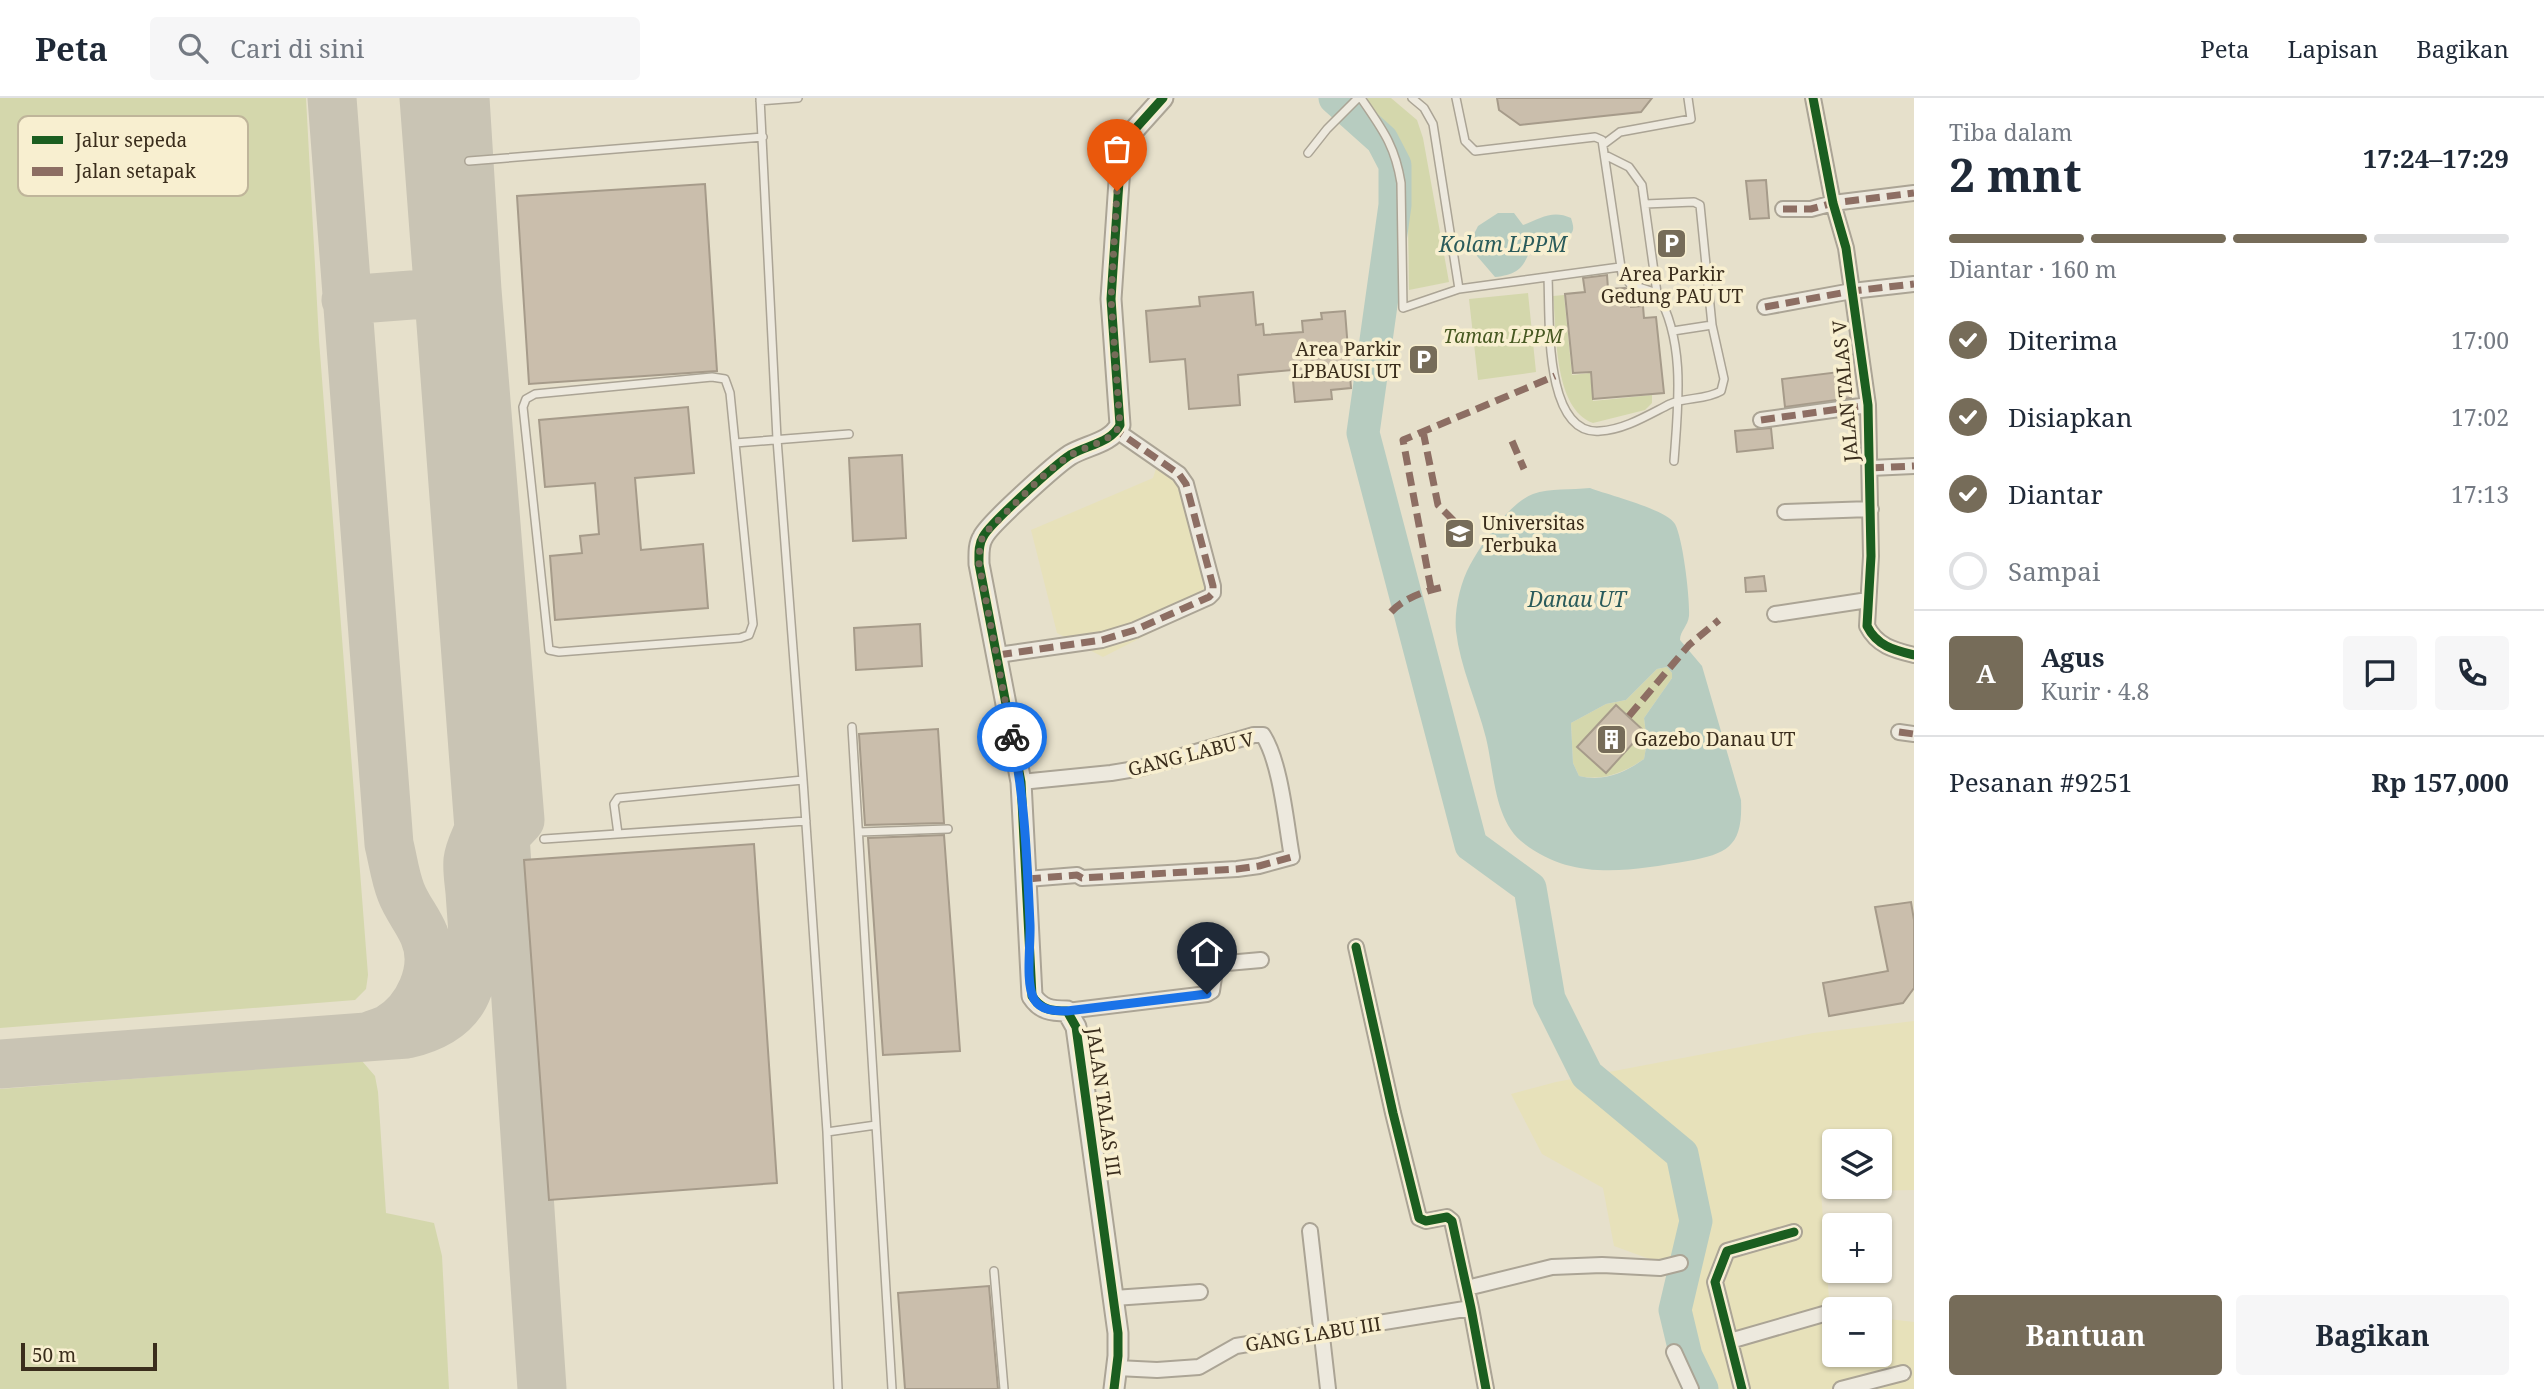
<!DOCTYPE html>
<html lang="id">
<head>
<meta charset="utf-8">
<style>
  :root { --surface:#fff; --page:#f6f6f7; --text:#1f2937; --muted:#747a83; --line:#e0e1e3; --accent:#766c59 }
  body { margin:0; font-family:"Noto Serif",serif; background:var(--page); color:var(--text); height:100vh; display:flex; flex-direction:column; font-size:26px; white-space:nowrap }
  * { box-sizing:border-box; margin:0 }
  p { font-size:23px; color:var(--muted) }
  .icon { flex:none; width:38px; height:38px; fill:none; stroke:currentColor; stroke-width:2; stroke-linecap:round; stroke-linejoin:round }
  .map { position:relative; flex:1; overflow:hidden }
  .sheet { display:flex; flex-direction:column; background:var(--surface); width:630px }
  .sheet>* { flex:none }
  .controls { position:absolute; left:1822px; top:1031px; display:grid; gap:14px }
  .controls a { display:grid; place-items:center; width:70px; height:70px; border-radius:7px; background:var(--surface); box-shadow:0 2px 5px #0004; font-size:35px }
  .scale { position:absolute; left:21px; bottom:18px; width:136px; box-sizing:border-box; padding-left:7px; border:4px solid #3a2d1c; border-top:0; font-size:19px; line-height:24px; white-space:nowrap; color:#3a2d1c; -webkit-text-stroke:5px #f8efd0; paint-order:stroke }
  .pin { position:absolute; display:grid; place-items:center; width:60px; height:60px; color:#fff; margin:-72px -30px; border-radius:50% 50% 50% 0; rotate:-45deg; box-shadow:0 0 7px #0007 }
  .pin .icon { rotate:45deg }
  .courier { position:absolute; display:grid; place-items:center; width:70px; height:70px; margin:-35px; border:5px solid #1a73e8; border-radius:50%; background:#fff; color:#222; box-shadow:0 2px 9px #0007 }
  .summary em { font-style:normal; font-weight:700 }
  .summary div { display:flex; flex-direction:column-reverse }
  .summary { display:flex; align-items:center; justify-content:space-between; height:119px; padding:0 35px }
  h1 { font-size:46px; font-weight:700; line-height:52px }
  .bar { display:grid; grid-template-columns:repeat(4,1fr); gap:10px 7px; align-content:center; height:84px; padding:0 35px }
  .bar i { height:9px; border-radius:5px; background:var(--line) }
  .bar .on { background:var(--accent) }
  .bar p { grid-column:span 4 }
  .line { display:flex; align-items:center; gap:18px; padding:0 35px; border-top:2px solid var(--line) }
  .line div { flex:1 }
  .round { display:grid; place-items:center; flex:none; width:74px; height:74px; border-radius:7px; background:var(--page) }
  ol { padding:0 35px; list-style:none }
  li { display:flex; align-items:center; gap:21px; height:77px }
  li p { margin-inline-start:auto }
  li .icon { padding:7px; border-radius:50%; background:var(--accent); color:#fff; stroke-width:4 }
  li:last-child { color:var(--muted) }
  li i { width:38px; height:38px; border:4px solid var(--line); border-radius:50% }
  .primary-button { display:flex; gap:14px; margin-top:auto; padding:14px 35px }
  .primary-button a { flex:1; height:80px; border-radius:7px; background:var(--accent); color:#fff; font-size:28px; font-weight:700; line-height:80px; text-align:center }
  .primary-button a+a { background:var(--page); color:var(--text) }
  header { display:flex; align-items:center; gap:42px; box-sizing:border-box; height:98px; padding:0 35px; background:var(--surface); border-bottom:2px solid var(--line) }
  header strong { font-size:33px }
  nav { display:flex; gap:38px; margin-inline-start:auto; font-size:24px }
  .search { width:490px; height:63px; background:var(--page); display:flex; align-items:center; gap:18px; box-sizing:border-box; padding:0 24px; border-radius:7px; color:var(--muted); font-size:26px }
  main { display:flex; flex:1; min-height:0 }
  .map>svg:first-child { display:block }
  .farmland { fill:#e7e1ba; fill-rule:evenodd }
  .green { fill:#d4d7ac; fill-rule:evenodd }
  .water { fill:#b7ccc0; fill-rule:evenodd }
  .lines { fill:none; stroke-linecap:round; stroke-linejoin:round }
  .river { stroke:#b7ccc0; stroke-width:33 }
  .taxiway { stroke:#c9c4b4; stroke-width:49 }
  .building { fill:#cabeac; stroke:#a69b8a; stroke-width:2 }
  .service-casing { stroke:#aba495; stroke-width:10 }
  .minor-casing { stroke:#aba495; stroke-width:18 }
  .tertiary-casing { stroke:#aba495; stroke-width:23 }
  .service { stroke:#ede9de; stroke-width:7 }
  .minor { stroke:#ede9de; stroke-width:14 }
  .tertiary { stroke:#ede9de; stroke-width:19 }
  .quiet { stroke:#8d6e63; stroke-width:7; stroke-dasharray:14 7; stroke-linecap:butt }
  .cycleway-casing { stroke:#f8efd0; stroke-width:13 }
  .cycleway { stroke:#1b5e20; stroke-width:9 }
  .done { stroke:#766c59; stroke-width:7; stroke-dasharray:0 12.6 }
  .route { stroke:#1a73e8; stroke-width:9 }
  .labels { text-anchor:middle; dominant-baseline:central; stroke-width:7; stroke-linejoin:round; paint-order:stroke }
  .poi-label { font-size:19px; fill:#3a2d1c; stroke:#f8efd0; text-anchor:start }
  .park-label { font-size:19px; font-style:italic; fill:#465821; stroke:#f8efd0 }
  .street-label { font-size:19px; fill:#3a2d1c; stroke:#f8efd0 }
  .water-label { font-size:21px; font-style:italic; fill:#2a5b5b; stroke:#f8efd0 }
  .key { fill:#f8efd0; stroke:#bfb59a; stroke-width:2 }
  .key-label { font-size:19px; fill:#3a2d1c }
</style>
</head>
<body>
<header>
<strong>Peta</strong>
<div class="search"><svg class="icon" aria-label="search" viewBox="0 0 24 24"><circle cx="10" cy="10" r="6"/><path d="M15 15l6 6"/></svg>Cari di sini</div>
<nav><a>Peta</a><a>Lapisan</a><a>Bagikan</a></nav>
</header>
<main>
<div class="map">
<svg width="1914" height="1291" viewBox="0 0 1914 1291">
  <rect width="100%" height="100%" fill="#e6e0cb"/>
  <!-- farmland -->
  <path class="farmland" d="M1158,364L1191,390L1219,500L1103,559L1057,535L1031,432L1153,380Z
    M1914,923V1092L1821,1094L1830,1214L1834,1215V1256H1880V1220L1914,1224V1291H1709L1688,1225L1685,1174L1614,1148L1603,1090L1542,1056L1511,996L1556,984L1814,935ZM1834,1043H1880V1088H1834Z"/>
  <!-- green -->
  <path class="green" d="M0,0H306L319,242L368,877L366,891L355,902L0,930Z
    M1368,0H1391L1417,22L1423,40L1449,184L1409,192C1408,157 1411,61 1393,36C1385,25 1371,15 1361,6Z
    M1528,195L1536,274L1478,282L1469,201Z
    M1564,197L1572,277L1590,275L1593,303L1652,297V305L1645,312L1593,325C1553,310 1557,234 1553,198Z
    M1667,569L1672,575V580L1644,620L1647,644L1644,661C1623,675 1604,683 1579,678L1573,665L1571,625L1606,606L1626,602L1657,571ZM1615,607L1644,633L1605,674L1577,649Z
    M362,963L375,978L378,994L386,1115L434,1125L442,1158L449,1291H0V991Z"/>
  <!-- water -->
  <path class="water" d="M1498,115H1514L1523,127C1540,121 1552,111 1571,120C1574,130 1575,133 1567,140L1544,139L1533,145C1524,168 1521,176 1495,179L1477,158L1472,140L1478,128Z
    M1590,390C1608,397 1666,411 1675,426C1683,441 1690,500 1689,518C1688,528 1680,533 1680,542L1702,568L1741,702C1743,747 1729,756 1688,763C1629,773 1571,784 1521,743C1494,720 1494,673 1486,640C1477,604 1460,569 1456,533C1454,513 1460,485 1470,467C1482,445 1509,405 1533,396C1550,390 1572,392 1590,390ZM1667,569L1672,575V580L1644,620L1647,644L1644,661C1624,675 1604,684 1579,678L1573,665L1571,625L1606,606L1626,602L1657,571Z"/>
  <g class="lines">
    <!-- river -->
    <path class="river" d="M1335,0L1382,42L1395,67V107L1363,335L1471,747L1530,790L1549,901L1587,977L1682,1056L1696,1123L1675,1212L1686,1258L1702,1291"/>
    <!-- taxiway -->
    <path class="taxiway" d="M332,0L389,746C393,762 395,779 401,794C407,810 418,822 424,837C439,871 418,914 388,931C381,934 374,936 367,939
      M465,0L477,192
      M346,202L477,192L520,722L505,738L542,1291
      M0,966L407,936C488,917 474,859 470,794C469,784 467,772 468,762C469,752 475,741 479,731L424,0"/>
  </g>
  <!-- building -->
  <path class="building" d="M1497,0H1652L1641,14L1520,27L1499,12Z
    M1766,82L1769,120L1750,121L1746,83Z
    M705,86L717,273L529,286L517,98Z
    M1607,177L1608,191L1625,190L1630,192L1631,209L1643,208L1644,220L1656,219L1664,295L1593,301L1591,274L1573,275L1565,196L1585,194L1583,180Z
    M1253,194L1256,227L1263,226L1264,237L1303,234L1302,223L1322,221L1321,215L1345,213L1351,290L1331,292L1332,301L1295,304L1292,272L1238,277L1240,307L1189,311L1185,261L1150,264L1146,213L1200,208L1199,199Z
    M1847,273L1851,300L1785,309L1782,281Z
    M688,309L694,375L635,380L641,452L703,446L708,510L555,522L550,458L582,455L580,438L599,436L595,385L545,389L539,322Z
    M1771,330L1773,350L1737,354L1735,333Z
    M902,357L906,440L853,443L849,360Z
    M1764,478L1766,493L1746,494L1745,480Z
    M920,526L922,568L856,572L854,530Z
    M1616,607L1644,633L1606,675L1577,649Z
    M938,631L944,725L865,727L859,636Z
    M944,737L960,953L883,957L868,740Z
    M754,746L777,1085L549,1102L524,762Z
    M1911,804L1914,822V890L1903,905L1829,918L1823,885L1888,873L1875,809Z
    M989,1188L998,1291H905L898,1195Z"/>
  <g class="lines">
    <defs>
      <path id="service" d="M760,0L777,341L803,682L827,1034L838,1291
        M1361,0C1382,31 1395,47 1401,85L1403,210L1459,191L1620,169
        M1412,0L1424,10L1433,26L1459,191
        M1456,0L1465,43L1475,53L1595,39L1602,42L1622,176L1630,186L1657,195C1686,244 1678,308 1674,363
        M760,3L798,0
        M1604,46L1620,34L1691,21L1688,0
        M1308,55L1327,31L1358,0
        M1605,57L1629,69L1642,87L1657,195
        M469,63L763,39
        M1645,106L1694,104L1700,107L1712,227
        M1548,180C1550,217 1543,338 1600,333C1624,332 1648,317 1670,306C1686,299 1706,302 1721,293L1724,281L1712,227L1673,233
        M735,345L730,295L725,281L712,279L535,296L526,301L523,309L549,552L559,554L740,540L749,537L753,526L735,345L849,336
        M852,629L892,1291
        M859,734L948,731
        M618,736L614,706L618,700L803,682
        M544,741L806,723
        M827,1034L876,1027
        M994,1173L1004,1291"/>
      <path id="minor" d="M1813,0L1833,105L1846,150L1868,307L1871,458L1867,528C1877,548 1894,552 1914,557
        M1783,111H1811L1833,105L1914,95
        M1765,209L1852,193L1914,186
        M1761,322L1868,307
        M1870,370L1914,368
        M1785,414L1871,411
        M1775,516L1868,502
        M998,557L1102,542L1135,532L1209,499L1213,495V488L1186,386L1179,376L1117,333
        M1899,634L1914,636
        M1021,684L1111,675L1141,670L1254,637H1263C1281,665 1286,726 1292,759L1259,768L1237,771L1082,780L1077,777L1027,781
        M1356,849L1393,1015L1419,1120L1426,1123L1447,1119L1452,1123L1471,1210L1486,1291
        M1067,913L1207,896L1212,893L1216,866L1261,862
        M1310,1133L1328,1291
        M1467,1190L1552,1169L1602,1167L1660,1170L1680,1165
        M1114,1200L1200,1194
        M1730,1243L1834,1213
        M1674,1254L1691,1291
        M1117,1270L1157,1272L1199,1269L1236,1248L1471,1210
        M1742,1291L1715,1184L1727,1153L1794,1134
        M1841,1291L1903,1275"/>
      <path id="tertiary" d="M1114,1291L1118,1258V1235L1076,929L1067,913C1052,913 1041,912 1032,898L1021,684L979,466C979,457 978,447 983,439C989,426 1056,366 1070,357C1087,347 1111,345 1120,327L1111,201L1121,54L1127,40L1163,0"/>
    </defs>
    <!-- service casing -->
    <use href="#service" class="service-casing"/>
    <!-- minor casing -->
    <use href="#minor" class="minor-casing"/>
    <!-- tertiary casing -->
    <use href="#tertiary" class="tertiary-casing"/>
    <!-- service -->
    <use href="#service" class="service"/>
    <!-- minor -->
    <use href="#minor" class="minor"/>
    <!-- tertiary -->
    <use href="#tertiary" class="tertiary"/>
    <!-- quiet -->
    <path class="quiet" d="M1783,111H1811L1833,105L1914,95
      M1765,209L1852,193L1914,186
      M1761,322L1868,307
      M1423,333L1438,407L1463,432
      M1512,343L1524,371
      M1870,370L1914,368
      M1431,491L1403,342L1555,278
      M1391,514C1404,500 1425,493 1443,489
      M998,557L1102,542L1135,532L1209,499L1213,495V488L1186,386L1179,376L1117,333
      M1629,618L1689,547L1719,522
      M1899,634L1914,636
      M1027,781L1077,777L1082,780L1237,771L1259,768L1292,759"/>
    <defs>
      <path id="cycleway" d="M1813,0L1833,105L1846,150L1868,307L1871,458L1867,528C1877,548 1894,552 1914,557
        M1356,849L1393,1015L1419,1120L1426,1123L1447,1119L1452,1123L1471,1210L1486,1291
        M1114,1291L1118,1258V1235L1076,929L1067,913C1052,913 1041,912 1032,898L1021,684L979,466C979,457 978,447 983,439C989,426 1056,366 1070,357C1087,347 1111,345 1120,327L1111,201L1121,54L1127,40L1163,0
        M1742,1291L1715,1184L1727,1153L1794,1134"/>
    </defs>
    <!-- cycleway casing -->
    <use href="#cycleway" class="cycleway-casing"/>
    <!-- cycleway -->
    <use href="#cycleway" class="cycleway"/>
  </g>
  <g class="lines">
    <!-- done -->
    <path class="done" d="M1012,639L979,466L980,444L987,433C1012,410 1041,376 1069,358C1086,347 1111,345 1120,327L1111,201L1117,93"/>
    <!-- route -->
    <path class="route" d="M1012,639C1025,700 1027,763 1030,826C1031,845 1025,885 1034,901C1041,913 1055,913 1067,913L1207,896"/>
  </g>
  <!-- icons -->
  <defs>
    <symbol id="parking-square" viewBox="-11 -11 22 22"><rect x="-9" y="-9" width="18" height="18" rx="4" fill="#766c59" stroke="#f8efd0"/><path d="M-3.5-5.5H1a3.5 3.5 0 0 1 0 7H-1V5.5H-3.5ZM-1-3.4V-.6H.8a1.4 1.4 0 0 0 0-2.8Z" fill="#fff"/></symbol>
    <symbol id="university-square" viewBox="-11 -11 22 22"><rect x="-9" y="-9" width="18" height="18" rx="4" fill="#766c59" stroke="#f8efd0"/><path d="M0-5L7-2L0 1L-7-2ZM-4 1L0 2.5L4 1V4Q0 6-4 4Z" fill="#fff"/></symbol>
    <symbol id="building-square" viewBox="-11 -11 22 22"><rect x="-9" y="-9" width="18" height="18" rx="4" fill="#766c59" stroke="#f8efd0"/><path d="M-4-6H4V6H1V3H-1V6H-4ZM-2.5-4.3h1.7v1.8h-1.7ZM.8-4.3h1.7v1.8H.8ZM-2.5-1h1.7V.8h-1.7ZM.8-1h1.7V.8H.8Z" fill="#fff"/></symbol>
  </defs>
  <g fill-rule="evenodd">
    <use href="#parking-square" x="1654" y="128" width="35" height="35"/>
    <use href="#parking-square" x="1406" y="244" width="35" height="35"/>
    <use href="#university-square" x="1442" y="418" width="35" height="35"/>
    <use href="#building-square" x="1594" y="624" width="35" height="35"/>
  </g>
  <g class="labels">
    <!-- poi labels -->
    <g class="poi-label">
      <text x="1672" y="176" text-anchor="middle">Area Parkir<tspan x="1672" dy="22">Gedung PAU UT</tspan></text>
      <text x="1401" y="251" text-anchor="end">Area Parkir<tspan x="1401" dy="22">LPBAUSI UT</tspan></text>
      <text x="1482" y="425">Universitas<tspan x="1482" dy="22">Terbuka</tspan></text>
      <text x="1634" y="641">Gazebo Danau UT</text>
    </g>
    <!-- park labels -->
    <g class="park-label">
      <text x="1503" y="238">Taman LPPM</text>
    </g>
    <!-- street labels -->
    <g class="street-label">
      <text transform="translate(1845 293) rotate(-95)">JALAN TALAS V</text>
      <text transform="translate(1191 656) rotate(-14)">GANG LABU V</text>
      <text transform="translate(1104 1004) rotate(82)">JALAN TALAS III</text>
      <text transform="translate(1313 1236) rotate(-9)">GANG LABU III</text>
    </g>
    <!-- water labels -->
    <g class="water-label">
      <text x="1503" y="146">Kolam LPPM</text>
      <text x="1577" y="501">Danau UT</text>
    </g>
  </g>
  <!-- legend -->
  <rect x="18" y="18" width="230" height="80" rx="10" class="key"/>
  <rect x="32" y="38" width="31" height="8" fill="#1b5e20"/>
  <rect x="32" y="69" width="31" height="9" fill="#8d6e63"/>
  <g class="key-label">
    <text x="75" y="49">Jalur sepeda</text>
    <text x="75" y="80">Jalan setapak</text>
  </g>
</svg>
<div class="controls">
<a><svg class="icon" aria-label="layers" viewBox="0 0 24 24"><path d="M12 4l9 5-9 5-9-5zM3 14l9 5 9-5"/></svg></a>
<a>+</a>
<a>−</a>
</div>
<div class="scale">50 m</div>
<div class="pin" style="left:1117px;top:93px;background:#ea580c"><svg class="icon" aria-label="bag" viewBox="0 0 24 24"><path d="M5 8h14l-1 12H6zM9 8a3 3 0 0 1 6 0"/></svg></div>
<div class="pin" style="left:1207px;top:896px;background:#1f2937"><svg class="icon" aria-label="home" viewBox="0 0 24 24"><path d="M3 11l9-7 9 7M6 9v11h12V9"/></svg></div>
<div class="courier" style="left:1012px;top:639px"><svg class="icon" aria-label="bike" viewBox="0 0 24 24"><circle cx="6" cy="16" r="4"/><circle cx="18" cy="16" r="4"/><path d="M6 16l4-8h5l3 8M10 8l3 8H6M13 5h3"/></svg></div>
</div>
<section class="sheet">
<div class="summary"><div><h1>2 mnt</h1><p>Tiba dalam</p></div><em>17:24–17:29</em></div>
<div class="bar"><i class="on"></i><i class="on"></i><i class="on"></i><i></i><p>Diantar · 160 m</p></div>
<ol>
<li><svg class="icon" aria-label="check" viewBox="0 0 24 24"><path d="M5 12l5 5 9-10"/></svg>Diterima<p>17:00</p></li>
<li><svg class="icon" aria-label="check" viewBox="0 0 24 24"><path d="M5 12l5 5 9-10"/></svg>Disiapkan<p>17:02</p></li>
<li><svg class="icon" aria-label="check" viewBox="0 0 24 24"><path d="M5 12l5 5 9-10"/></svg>Diantar<p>17:13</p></li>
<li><i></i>Sampai</li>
</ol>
<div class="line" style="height:126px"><b class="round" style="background:var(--accent);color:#fff">A</b><div><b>Agus</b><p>Kurir · 4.8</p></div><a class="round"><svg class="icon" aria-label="chat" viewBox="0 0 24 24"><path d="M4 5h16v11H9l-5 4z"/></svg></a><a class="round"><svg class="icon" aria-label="phone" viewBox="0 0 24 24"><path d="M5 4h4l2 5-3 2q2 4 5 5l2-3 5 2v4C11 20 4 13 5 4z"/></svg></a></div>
<div class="line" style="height:91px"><div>Pesanan #9251</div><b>Rp 157,000</b></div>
<div class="primary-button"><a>Bantuan</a><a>Bagikan</a></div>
</section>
</main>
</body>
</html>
